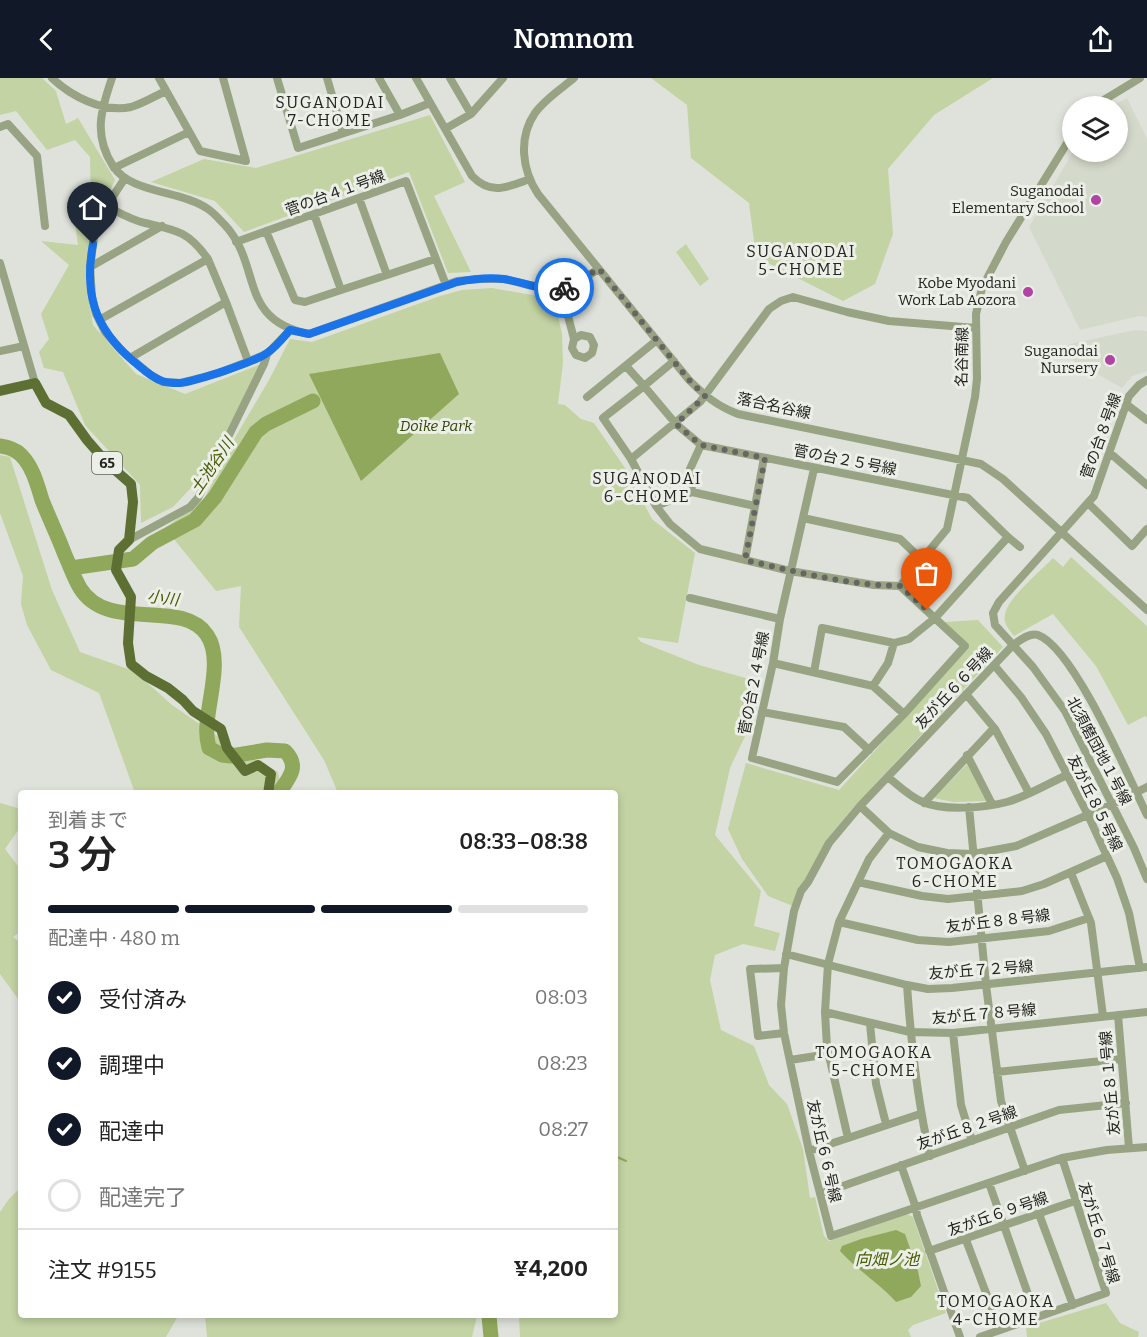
<!DOCTYPE html>
<html lang="ja">
<head>
<meta charset="utf-8">
<style>
  :root { --surface:#fff; --page:#f2f2f2; --text:#222; --muted:#767676; --line:#e0e0e0; --accent:#111827 }
  body { margin:0; font-family:Bitter,"Noto Sans JP",serif; background:var(--page); color:var(--text); height:100vh; display:flex; flex-direction:column; font-size:22px; white-space:nowrap }
  * { box-sizing:border-box; margin:0 }
  p { font-size:20px; color:var(--muted) }
  .icon { flex:none; width:33px; height:33px; fill:none; stroke:currentColor; stroke-width:2; stroke-linecap:round; stroke-linejoin:round }
  .map { position:relative; flex:1; overflow:hidden }
  .side { position:absolute; left:18px; top:712px; width:600px; height:528px; display:flex; flex-direction:column; background:var(--surface); border-radius:6px; box-shadow:0 3px 9px #0003 }
  .side>* { flex:none }
  .fabs { position:absolute; left:1062px; top:18px; display:grid; gap:12px }
  .fabs a { display:grid; place-items:center; width:66px; height:66px; border-radius:50%; background:var(--surface); box-shadow:0 3px 9px #0003; font-size:30px }
  .pin { position:absolute; display:grid; place-items:center; width:51px; height:51px; color:#fff; margin:-62px -26px; border-radius:50% 50% 50% 0; rotate:-45deg; box-shadow:0 0 6px #0007 }
  .pin .icon { rotate:45deg }
  .courier { position:absolute; display:grid; place-items:center; width:60px; height:60px; margin:-30px; border:4px solid #1a73e8; border-radius:50%; background:#fff; color:#222; box-shadow:0 2px 8px #0007 }
  .headline em { font-style:normal; font-weight:600 }
  .headline div { display:flex; flex-direction:column-reverse }
  .headline { display:flex; align-items:center; justify-content:space-between; height:102px; padding:0 30px }
  h1 { font-size:39px; font-weight:600; line-height:45px }
  .bar { display:grid; grid-template-columns:repeat(4,1fr); gap:9px 6px; align-content:center; height:72px; padding:0 30px }
  .bar i { height:8px; border-radius:4px; background:var(--line) }
  .bar .current { background:var(--accent) }
  .bar p { grid-column:span 4 }
  .line { display:flex; align-items:center; gap:15px; padding:0 30px; border-top:2px solid var(--line) }
  .line div { flex:1 }
  ol { padding:0 30px; list-style:none }
  li { display:flex; align-items:center; gap:18px; height:66px }
  li p { margin-inline-start:auto }
  li .icon { padding:6px; border-radius:50%; background:var(--accent); color:#fff; stroke-width:4 }
  li:last-child { color:var(--muted) }
  li i { width:33px; height:33px; border:3px solid var(--line); border-radius:50% }
  header { display:flex; justify-content:space-between; align-items:center; height:78px; padding:0 30px; background:var(--accent); color:#fff; font-size:27px; font-weight:600 }
  .map>svg:first-child { display:block }
  .built { fill:#d4dacb }
  .green { fill:#c3d3a3 }
  .water { fill:#90a85c }
  .lines { fill:none; stroke-linecap:round; stroke-linejoin:round }
  .stream { stroke:#90a85c; stroke-width:2 }
  .river { stroke:#90a85c; stroke-width:15 }
  .minor { stroke:#98a383; stroke-width:8 }
  .major { stroke:#5d6f32; stroke-width:10 }
  .done { stroke:#656662; stroke-width:6; stroke-dasharray:0 10.8 }
  .route { stroke:#1a73e8; stroke-width:8 }
  .poi-dot { fill:#b143a2; stroke:#ecefe7; stroke-width:2 }
  .labels { text-anchor:middle; dominant-baseline:central; stroke-width:6; stroke-linejoin:round; paint-order:stroke }
  .shield { fill:#ecefe7; stroke:#5f615c; stroke-width:1.5 }
  .shield-label { font-size:14px; font-weight:bold; fill:#232421 }
  .poi-label { font-size:15px; fill:#232421; stroke:#ecefe7; text-anchor:end }
  .street-label { font-size:15px; fill:#232421; stroke:#ecefe7 }
  .park-label { font-size:15px; font-style:italic; fill:#324106; stroke:#ecefe7 }
  .neighbourhood-label { font-size:16px; letter-spacing:1.5px; fill:#232421; stroke:#ecefe7 }
  .water-label { font-size:16px; font-style:italic; fill:#465b00; stroke:#ecefe7 }
</style>
</head>
<body>
<header><svg class="icon" aria-label="back" viewBox="0 0 24 24"><path d="M15 5l-7 7 7 7"/></svg>Nomnom<svg class="icon" aria-label="share" viewBox="0 0 24 24"><path d="M12 15V3M7 8l5-5 5 5M5 13v7h14v-7"/></svg></header>
<div class="map">
<svg width="1147" height="1259" viewBox="0 0 1147 1259">
  <rect width="100%" height="100%" fill="#dfe2da"/>
  <!-- built -->
  <path class="built" d="M1127,20L1147,61V239L1139,238L1080,252L1029,149L1073,74H1118V28H1112Z
    M1135,252L1147,253V293L1132,298L1122,310L1055,272L1074,265Z"/>
  <!-- green -->
  <path class="green" d="M0,0H42L56,13L66,46L78,40L115,102L92,149L86,206L93,247L136,296L185,316L261,286L204,396L173,429L141,445L140,407L85,347L63,294L44,290L39,274L49,261L41,236L69,187L41,163L78,167L73,132L91,125L90,79L75,62L47,72L16,33L0,37Z
    M651,0H993L934,37L888,91L893,156L875,206L843,223L756,179L749,125L691,80L687,27Z
    M430,37L465,104L434,118L471,194L448,195L409,94L244,154L215,123L151,104L204,81L256,90Z
    M686,166L709,201L700,208L676,174Z
    M492,210L554,221L562,256L563,285L558,326L565,327L581,341L594,345L625,390L652,441L695,475L678,565L637,559L641,564L699,587L749,601L747,654L730,690L715,757L761,813L754,848L780,855L775,873L743,866L715,877L710,902L721,952L754,968L769,1007L787,1026L803,1071L810,1120L815,1119L824,1158L829,1163L907,1136L913,1139L946,1235L913,1247L908,1252L911,1259H520L519,1238H615V716L338,715L324,682L239,549L241,508L216,513L165,450L204,421L236,358L269,302L290,261L312,264L440,218L462,212Z
    M0,377L10,379L52,512L80,574L134,593L172,627L236,671L278,694L282,715H135L99,615L51,592L27,547L21,526L23,498L0,435Z
    M1071,479L1147,548V640L1145,638L1128,647L1096,588L1053,536L1014,558C1009,551 1003,546 1005,537C1007,520 1041,493 1053,480L1063,489Z
    M978,542L1003,569L851,732L828,760L793,828L768,818L742,781L728,751L746,685L839,712L970,568L944,544Z
    M967,686L986,723L953,724L934,720Z
    M0,725L21,731V748L5,771L21,792V853L13,859L21,865V925L0,896Z
    M21,1109V1238H178L166,1259H0V1134L9,1121Z
    M1106,1225L1120,1245L1139,1254L1138,1259H1027L1026,1249Z
    M205,1238H477L472,1259H207Z"/>
  <!-- water -->
  <path class="water" d="M440,275L459,316L361,403L309,296Z
    M896,1152L905,1156L918,1193L921,1208L911,1219L896,1224C879,1205 857,1192 840,1173L842,1168L861,1161Z"/>
  <g class="lines">
    <!-- stream -->
    <path class="stream" d="M615,1078L626,1083"/>
    <!-- river -->
    <path class="river" d="M0,368C7,369 15,371 21,377C33,389 37,406 42,422C49,440 58,458 65,477C70,488 74,500 80,510C108,556 182,519 207,557C223,580 208,622 207,647C206,655 207,662 209,670L222,677L231,678L267,672L285,673C301,689 288,701 278,716
      M71,490L133,481L152,465L195,442L215,419L256,354L266,346L313,323
      M489,1238L491,1259"/>
    <!-- minor -->
    <path class="minor" d="M52,0C71,18 103,35 131,29C142,26 155,18 166,13
      M112,0C101,32 93,57 113,88C131,116 181,112 208,131C214,135 219,141 224,146C263,187 237,242 309,256L457,203L479,201H504L545,211H561L570,208L599,191
      M159,0L200,73L246,83L223,0
      M277,0L298,70L400,37L430,25
      M327,0L343,55
      M379,0L400,37
      M416,0L472,98C492,118 507,109 530,101
      M450,0L471,36
      M574,0C561,11 545,21 535,35C518,60 522,92 538,116L689,302C704,317 717,328 738,336L981,386L1003,401L1147,532
      M1094,28L1140,0
      M0,49L8,46L37,78L45,148
      M445,51L471,36L503,0
      M114,90L189,54
      M125,100L102,135L95,153L90,189L92,218L96,236L105,254L122,273L151,297L163,304L180,305L219,295L267,276L290,252
      M359,120L387,197L435,181
      M266,153L295,222L305,224L341,212L314,136
      M236,164L406,103L446,207
      M208,181L226,224
      M0,185L35,305
      M90,189L162,148
      M561,211L574,261L572,270L576,277L585,280L592,275L594,267L590,259L581,257L574,261
      M341,212L387,197
      M99,242L208,181C188,153 176,152 145,145C131,142 118,134 106,128
      M976,250L889,243L847,234L793,219L781,223L769,231L700,324L631,381L656,428L670,446L700,471L790,493L874,507L900,508L947,451L975,319L977,301L976,236L982,210L1006,164L1072,57
      M0,273L24,268
      M130,280L226,224L248,283
      M626,288L644,308L674,283
      M1147,302L1139,307L1129,318L1094,418L999,524L993,535L995,547L1033,589L1065,633L1134,770L1147,801
      M587,319L657,262
      M1126,326L1147,342
      M1110,375L1147,407
      M631,381L603,340L644,308L676,346L701,367L968,420L1008,459L935,540L909,561L894,565L822,550L814,594
      M814,391L780,541L773,585L752,680L837,704L904,636L965,568L900,508
      M692,414L690,391L701,367
      M1089,426L1132,468L1147,451
      M656,428L692,414L755,428
      M803,440L900,461L922,482
      M1008,459L1020,469
      M129,462L190,429L198,420L264,286L267,276
      M745,482L764,380
      M690,520L780,541
      M773,585L873,608L904,636
      M994,587L1021,619L1046,656L1088,737L1117,800L1129,835L1140,890
      M873,608L888,585L894,565
      M966,616L995,651L1029,715
      M762,634L844,649L869,672
      M967,677L992,726
      M888,699C899,708 910,719 923,724C943,733 985,730 1007,724C1028,718 1047,706 1067,697
      M924,725L994,650
      M860,728L889,755L918,769L947,775L973,776L1016,768L1113,726L1147,709
      M969,729L986,907L1001,1023L1025,1093
      M1147,737C1129,700 1074,570 1038,557C1030,554 1019,563 1013,567L860,728L829,765L808,804L801,813L794,833L784,890L781,927L784,955L809,1073L831,1158L1062,1080L1107,1072L1147,1069
      M1071,795L1091,845L1103,938
      M858,804L922,818L948,821L1022,813L1044,806L1107,778
      M839,844L918,862L949,864L1049,853L1089,840
      M786,876L907,907L928,911L952,910L1147,889
      M784,890L750,891L758,958L784,955
      M907,907C911,965 917,1021 930,1078
      M825,934L910,954L953,955L1147,934
      M1118,937L1129,1070
      M870,946L876,1006L886,1046
      M953,955L961,1027L972,1063
      M790,982L829,976
      M997,994L1121,981
      M848,1060L827,969L825,934L828,886L839,844L869,781L889,755
      M809,1073L920,1036
      M901,1087L916,1130L917,1137L960,1259
      M989,1105L1036,1239
      M820,1116L1059,1032L1126,1025
      M1039,1136L1073,1227
      M966,1162L1000,1252
      M929,1173L1075,1123
      M980,1259L1106,1215L1062,1080"/>
    <!-- major -->
    <path class="major" d="M0,313L35,305L46,325L69,337L87,362L107,385L131,406L133,424L129,462L119,472L116,492L131,519L128,565L131,586L146,598L168,610L183,622L193,633L221,651L227,670L245,693L258,687L271,696L268,716"/>
  </g>
  <g class="lines">
    <!-- done -->
    <path class="done" d="M564,210L599,191L689,302L705,318L676,346L701,367L765,380L745,482C796,494 848,507 900,508L927,532"/>
    <!-- route -->
    <path class="route" d="M93,166C84,215 94,249 132,282C141,289 150,299 162,303C167,305 175,305 180,305C196,303 255,284 267,275C276,269 283,260 290,252L309,256L457,204C472,201 489,199 504,201C524,204 544,214 564,210"/>
  </g>
  <!-- markers -->
  <g class="poi-dot">
    <circle cx="1096" cy="122" r="6"/>
    <circle cx="1028" cy="214" r="6"/>
    <circle cx="1110" cy="282" r="6"/>
  </g>
  <g class="labels">
    <!-- shield labels -->
    <rect class="shield" x="92" y="374" width="30" height="22" rx="4.5"/>
    <g class="shield-label">
      <text x="107" y="385">65</text>
    </g>
    <!-- poi labels -->
    <g class="poi-label">
      <text x="1084" y="113">Suganodai<tspan x="1084" dy="17">Elementary School</tspan></text>
      <text x="1016" y="205">Kobe Myodani<tspan x="1016" dy="17">Work Lab Aozora</tspan></text>
      <text x="1098" y="273">Suganodai<tspan x="1098" dy="17">Nursery</tspan></text>
    </g>
    <!-- street labels -->
    <g class="street-label">
      <text transform="translate(335 115) rotate(-20)">菅の台４１号線</text>
      <text transform="translate(962 279) rotate(-89)">名谷南線</text>
      <text transform="translate(774 328) rotate(12)">落合名谷線</text>
      <text transform="translate(1101 358) rotate(-70)">菅の台８号線</text>
      <text transform="translate(845 382) rotate(11)">菅の台２５号線</text>
      <text transform="translate(754 605) rotate(-79)">菅の台２４号線</text>
      <text transform="translate(954 610) rotate(-47)">友が丘６６号線</text>
      <text transform="translate(1099 673) rotate(62)">北須磨団地１号線</text>
      <text transform="translate(1095 725) rotate(64)">友が丘８５号線</text>
      <text transform="translate(998 843) rotate(-7)">友が丘８８号線</text>
      <text transform="translate(981 892) rotate(-4)">友が丘７２号線</text>
      <text transform="translate(984 936) rotate(-5)">友が丘７８号線</text>
      <text transform="translate(1110 1005) rotate(-95)">友が丘８１号線</text>
      <text transform="translate(967 1050) rotate(-19)">友が丘８２号線</text>
      <text transform="translate(824 1073) rotate(77)">友が丘６６号線</text>
      <text transform="translate(998 1136) rotate(-19)">友が丘６９号線</text>
      <text transform="translate(1099 1155) rotate(73)">友が丘６７号線</text>
    </g>
    <!-- park labels -->
    <g class="park-label">
      <text x="436" y="348">Doike Park</text>
    </g>
    <!-- neighbourhood labels -->
    <g class="neighbourhood-label">
      <text x="330" y="24">SUGANODAI<tspan x="330" dy="18">7-CHOME</tspan></text>
      <text x="801" y="173">SUGANODAI<tspan x="801" dy="18">5-CHOME</tspan></text>
      <text x="647" y="400">SUGANODAI<tspan x="647" dy="18">6-CHOME</tspan></text>
      <text x="955" y="785">TOMOGAOKA<tspan x="955" dy="18">6-CHOME</tspan></text>
      <text x="874" y="974">TOMOGAOKA<tspan x="874" dy="18">5-CHOME</tspan></text>
      <text x="996" y="1223">TOMOGAOKA<tspan x="996" dy="18">4-CHOME</tspan></text>
    </g>
    <!-- water labels -->
    <g class="water-label">
      <text transform="translate(212 388) rotate(-56)">土池谷川</text>
      <text transform="translate(163 520) rotate(7)">小川</text>
      <text x="887" y="1181">向畑ノ池</text>
    </g>
  </g>
</svg>
<div class="fabs">
<a><svg class="icon" aria-label="layers" viewBox="0 0 24 24"><path d="M12 4l9 5-9 5-9-5zM3 14l9 5 9-5"/></svg></a>
</div>
<div class="pin" style="left:927px;top:532px;background:#ea580c"><svg class="icon" aria-label="bag" viewBox="0 0 24 24"><path d="M5 8h14l-1 12H6zM9 8a3 3 0 0 1 6 0"/></svg></div>
<div class="pin" style="left:93px;top:166px;background:#1f2937"><svg class="icon" aria-label="home" viewBox="0 0 24 24"><path d="M3 11l9-7 9 7M6 9v11h12V9"/></svg></div>
<div class="courier" style="left:564px;top:210px"><svg class="icon" aria-label="bike" viewBox="0 0 24 24"><circle cx="6" cy="16" r="4"/><circle cx="18" cy="16" r="4"/><path d="M6 16l4-8h5l3 8M10 8l3 8H6M13 5h3"/></svg></div>
<section class="side">
<div class="headline"><div><h1>3 分</h1><p>到着まで</p></div><em>08:33–08:38</em></div>
<div class="bar"><i class="current"></i><i class="current"></i><i class="current"></i><i></i><p>配達中 · 480 m</p></div>
<ol>
<li><svg class="icon" aria-label="check" viewBox="0 0 24 24"><path d="M5 12l5 5 9-10"/></svg>受付済み<p>08:03</p></li>
<li><svg class="icon" aria-label="check" viewBox="0 0 24 24"><path d="M5 12l5 5 9-10"/></svg>調理中<p>08:23</p></li>
<li><svg class="icon" aria-label="check" viewBox="0 0 24 24"><path d="M5 12l5 5 9-10"/></svg>配達中<p>08:27</p></li>
<li><i></i>配達完了</li>
</ol>
<div class="line" style="height:78px"><div>注文 #9155</div><b>¥4,200</b></div>
</section>
</div>
</body>
</html>
